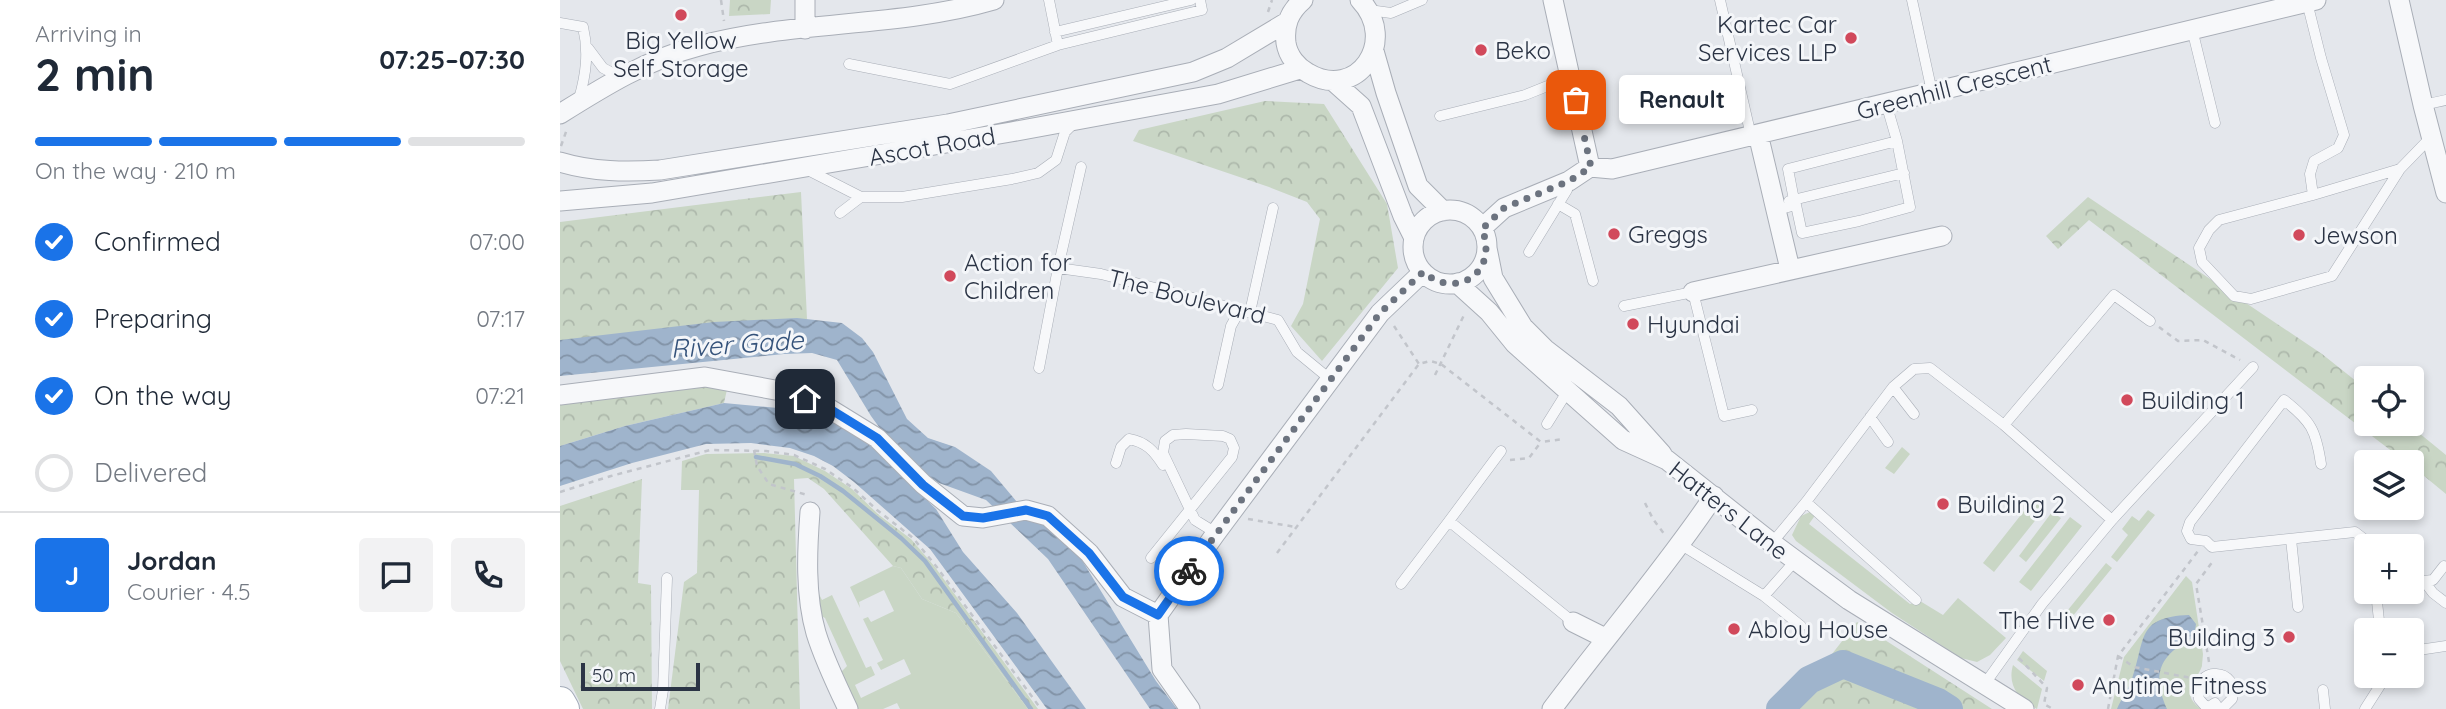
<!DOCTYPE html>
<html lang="en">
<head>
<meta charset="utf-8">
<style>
  :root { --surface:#fff; --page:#f2f2f3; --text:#1f2937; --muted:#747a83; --line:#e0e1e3; --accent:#1a73e8 }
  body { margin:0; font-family:Quicksand,sans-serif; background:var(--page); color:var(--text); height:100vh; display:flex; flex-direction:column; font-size:26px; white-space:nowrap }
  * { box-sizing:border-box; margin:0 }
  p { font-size:23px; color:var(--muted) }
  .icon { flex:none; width:38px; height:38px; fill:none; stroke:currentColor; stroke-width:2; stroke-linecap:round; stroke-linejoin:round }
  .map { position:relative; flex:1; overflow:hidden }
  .panel { display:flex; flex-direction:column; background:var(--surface); width:560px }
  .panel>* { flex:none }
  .fabs { position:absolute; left:1794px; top:366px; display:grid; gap:14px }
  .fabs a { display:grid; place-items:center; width:70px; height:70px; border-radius:7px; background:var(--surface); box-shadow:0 4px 10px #0003; font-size:35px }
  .scale { position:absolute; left:21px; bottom:18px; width:119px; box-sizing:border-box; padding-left:7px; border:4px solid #2b3445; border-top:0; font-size:19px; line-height:24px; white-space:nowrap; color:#2b3445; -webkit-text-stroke:5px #f4f6f9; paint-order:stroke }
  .pin { position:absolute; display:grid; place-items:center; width:60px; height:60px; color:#fff; margin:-30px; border-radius:14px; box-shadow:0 4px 10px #0006 }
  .courier { position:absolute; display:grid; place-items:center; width:70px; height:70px; margin:-35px; border:5px solid #1a73e8; border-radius:50%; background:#fff; color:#222; box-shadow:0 2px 9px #0007 }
  .bubble { position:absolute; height:49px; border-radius:7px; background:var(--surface); box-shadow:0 4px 10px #0003; font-size:23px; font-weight:800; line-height:49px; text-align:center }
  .head em { font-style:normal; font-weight:800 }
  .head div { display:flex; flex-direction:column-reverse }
  .head { display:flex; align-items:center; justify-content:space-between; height:119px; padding:0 35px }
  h1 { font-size:46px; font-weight:800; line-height:52px }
  .bar { display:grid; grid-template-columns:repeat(4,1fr); gap:10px 7px; align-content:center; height:84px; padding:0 35px }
  .bar i { height:9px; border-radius:5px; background:var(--line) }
  .bar .current { background:var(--accent) }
  .bar p { grid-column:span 4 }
  .line { display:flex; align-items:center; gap:18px; padding:0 35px; border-top:2px solid var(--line) }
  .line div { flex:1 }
  .round { display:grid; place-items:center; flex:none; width:74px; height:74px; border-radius:7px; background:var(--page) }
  ol { padding:0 35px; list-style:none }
  li { display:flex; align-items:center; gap:21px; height:77px }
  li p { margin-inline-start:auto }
  li .icon { padding:7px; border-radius:50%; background:var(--accent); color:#fff; stroke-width:4 }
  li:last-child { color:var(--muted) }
  li i { width:38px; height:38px; border:4px solid var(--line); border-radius:50% }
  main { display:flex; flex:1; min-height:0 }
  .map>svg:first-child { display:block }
  .green { fill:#c9d6c5 }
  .forest { fill:url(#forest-crowns) }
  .water { fill:url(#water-waves) }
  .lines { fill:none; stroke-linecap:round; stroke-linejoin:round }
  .stream { stroke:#9fb4cc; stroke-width:4.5 }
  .river { stroke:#9fb4cc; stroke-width:28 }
  .service-casing { stroke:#a9aeb7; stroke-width:11 }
  .minor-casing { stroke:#a9aeb7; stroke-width:21 }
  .primary-casing { stroke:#a3abb8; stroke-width:32 }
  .path { stroke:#c2c5cb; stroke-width:2.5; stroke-dasharray:5 5; stroke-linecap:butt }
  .service { stroke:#f7f8fa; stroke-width:10 }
  .minor { stroke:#f7f8fa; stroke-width:19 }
  .primary { stroke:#fff; stroke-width:30 }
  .done { stroke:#6c737f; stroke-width:7; stroke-dasharray:0 12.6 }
  .route { stroke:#1a73e8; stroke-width:9 }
  .poi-dot { fill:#d1495b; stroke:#f4f6f9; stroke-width:2.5 }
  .labels { text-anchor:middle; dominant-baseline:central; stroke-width:6; stroke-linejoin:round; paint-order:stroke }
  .poi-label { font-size:24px; fill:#2b3445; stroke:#f4f6f9; text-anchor:start }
  .street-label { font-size:24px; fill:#2b3445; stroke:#f4f6f9 }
  .water-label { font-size:26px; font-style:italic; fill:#34527a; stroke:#f4f6f9 }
</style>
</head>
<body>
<main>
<section class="panel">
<div class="head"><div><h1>2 min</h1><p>Arriving in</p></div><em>07:25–07:30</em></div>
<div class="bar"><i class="current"></i><i class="current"></i><i class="current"></i><i></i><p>On the way · 210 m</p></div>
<ol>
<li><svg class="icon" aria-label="check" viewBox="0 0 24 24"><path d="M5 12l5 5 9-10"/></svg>Confirmed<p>07:00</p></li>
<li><svg class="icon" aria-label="check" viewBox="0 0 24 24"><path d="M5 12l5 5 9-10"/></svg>Preparing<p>07:17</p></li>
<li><svg class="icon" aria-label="check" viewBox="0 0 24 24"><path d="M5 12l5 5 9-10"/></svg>On the way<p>07:21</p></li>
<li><i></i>Delivered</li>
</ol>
<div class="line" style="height:126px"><b class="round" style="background:var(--accent);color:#fff">J</b><div><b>Jordan</b><p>Courier · 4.5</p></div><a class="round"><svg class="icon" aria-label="chat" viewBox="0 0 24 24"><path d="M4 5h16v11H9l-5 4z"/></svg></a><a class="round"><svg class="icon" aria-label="phone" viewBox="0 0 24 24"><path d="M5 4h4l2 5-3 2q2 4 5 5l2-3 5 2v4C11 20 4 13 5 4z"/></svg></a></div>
</section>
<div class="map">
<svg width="1886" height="709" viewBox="0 0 1886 709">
  <defs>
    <pattern id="forest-crowns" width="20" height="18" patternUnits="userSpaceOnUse" patternTransform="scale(1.75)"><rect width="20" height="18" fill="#c9d6c5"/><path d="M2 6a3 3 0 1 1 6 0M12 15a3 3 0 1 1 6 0" fill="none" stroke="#adb8ab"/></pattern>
    <pattern id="water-waves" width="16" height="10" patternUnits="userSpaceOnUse" patternTransform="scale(1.75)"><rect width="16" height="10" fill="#9fb4cc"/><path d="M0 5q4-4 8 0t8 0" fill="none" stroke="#8293a7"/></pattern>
  </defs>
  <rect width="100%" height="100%" fill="#e4e7ec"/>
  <!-- green -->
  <path class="green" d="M1342,447L1350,454L1334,474L1325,468Z
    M1475,497L1486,507L1434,572L1423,563Z
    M1588,510L1595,515L1557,562L1551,557L1568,535L1562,529L1572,516L1579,521Z
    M1250,512L1256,514L1249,524L1350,604L1360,601L1383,615L1398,598L1446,638L1430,655L1417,662L1401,658L1332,613L1236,541L1232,535L1241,516Z
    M1492,512L1501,518L1466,562L1459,556Z
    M1510,517L1522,526L1471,591L1459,582Z
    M1546,563L1552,568L1512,617L1505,620L1503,616Z
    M333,566L341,568L362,599L396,613L468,709H340L337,703L323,709H293L278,675L287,666L265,618L255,613L256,588L262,600L272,595L306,668L311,666L315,675L295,685L301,698L351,674L344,659L321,670L317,663L323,660L303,619L308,617L311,622L334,611L324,590L299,602L300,608L290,587Z
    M1626,576L1632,582L1643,654C1643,655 1642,665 1642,666C1636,683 1619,693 1641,709H1551L1564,657Z
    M1463,651L1487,671L1484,681L1457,660Z
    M1453,665L1482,689L1477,709C1459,699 1447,686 1453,665Z"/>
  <!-- forest -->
  <path class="forest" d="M170,0H211L210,14L169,16Z
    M705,101L764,104L827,204L838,268L762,361L731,326L743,304L760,219L747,202L709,187L573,141L579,130Z
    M241,192L247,319L0,344V222Z
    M1528,197L1762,354L1806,389V424H1848L1886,455V494L1852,466V462H1846L1529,220L1498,249L1486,236Z
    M168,385L164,403L65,426L0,446V398Z
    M204,453L234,456L265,471L292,489L319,515L351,539L375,567L478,709H468L396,613L362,599L341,568L333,566L264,489L248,478L234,479L240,709H108L124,582L137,573L139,490H121L122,461L146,454Z
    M82,479L78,583L91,585L92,709H23L0,661V506Z
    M1297,622L1432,709H1229Z"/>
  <!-- water -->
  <path class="water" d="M237,318L282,323L302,338L313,352L347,419L368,438L395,447L431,471L467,514L476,517L517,552L596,681L617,709H590L488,559L426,500L379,483L356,468L332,445L311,416L277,360L252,353L224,354L0,376V340L154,322Z
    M164,403L228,409L263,418L291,430L313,448L376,509L403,552L457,613L526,709H487L370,549L294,482L273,466L254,456L230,448L191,443L146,444L72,463L0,486V446L65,426Z
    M1629,615L1636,624L1634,637C1600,655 1591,673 1607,709H1557C1561,699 1568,690 1572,679C1586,639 1576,617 1629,615Z"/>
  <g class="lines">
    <!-- stream -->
    <path class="stream" d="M196,457L235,464L260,476L283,491L341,538L365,561L471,709"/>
    <!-- river -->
    <path class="river" d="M1220,709L1249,680L1283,664L1378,702L1389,709"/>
    <defs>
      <path id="service" d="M1160,0L1191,136
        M1352,0L1372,92
        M1747,2L1761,58L1784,135L1778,148L1754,161L1750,174L1753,195L1659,220L1649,230L1639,248L1642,262L1674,296L1691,299L1772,276L1840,169L1871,137
        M809,10L831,13L862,0
        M0,23L23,27C29,52 26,74 19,99
        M1632,29L1655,123
        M495,32L631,0
        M498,45L642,10L640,0
        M28,48L43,68L60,77
        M289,64L390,84L498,45L489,0
        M1863,105L1886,100
        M880,116L965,95L1010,77
        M246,169L301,197H342L452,179L478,173L496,160L505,132L513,124
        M1753,195L1840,169
        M1234,200L1228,169L1337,141
        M1229,201L1344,173
        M998,204L1015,214L1033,281
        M1216,210L1236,205L1242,233L1299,221L1350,207L1337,141L1326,103
        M280,213L301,197
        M969,252L1007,190L1008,182
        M498,268L541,274L718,320L737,352L771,380
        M1064,306L1133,292L1164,416L1192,410
        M690,312L713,208
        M479,368L498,268L521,167
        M658,385L671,326L680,310
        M1333,387L1354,414
        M1310,417L1328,442
        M987,424L1007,392
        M1444,425L1554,295L1590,321
        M556,463L561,447L569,439C586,442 594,451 603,465
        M1761,464C1756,430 1751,421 1724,400L1630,522L1627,531L1631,539L1646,541L1652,547L1795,532L1808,542L1809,546
        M1246,502L1356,600
        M889,521L941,451
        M1731,539L1738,607
        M1212,543L1246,502L1333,387L1354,369L1370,368L1388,382L1444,425L1552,520
        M1120,544L1204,596L1235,561
        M591,558L672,457L674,448L670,439L663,436L626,434L613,435L605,441L603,453L635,520L656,533
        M1864,581L1873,593L1886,603
        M1852,582L1873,580L1884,566
        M841,584L889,521L1013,622
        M1816,592L1820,630
        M1204,596L1241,626
        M1852,651L1886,646
        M1424,685L1482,604L1552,520L1693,367
        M1763,690L1765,709
        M100,709L103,690L107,578
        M1659,709L1655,703L1647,708L1639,699C1632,664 1681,667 1672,699L1662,709
        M1805,709L1826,676"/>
      <path id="minor" d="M245,0V29
        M743,0C729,12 724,25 726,43C728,56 737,67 748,73C797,102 839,41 800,0
        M993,0L1030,167
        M1839,0L1863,105L1886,193
        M814,51L826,93L858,186L883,211
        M773,81L801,106L843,216L854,238
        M0,114C43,87 88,59 139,46C235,20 338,28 434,0
        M1198,134L1230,269
        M0,162C33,172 66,172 100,170L388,124L633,72L667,58L727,22
        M0,201L92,193L451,132L658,94L740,69
        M853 247a37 37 0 1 1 74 0a37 37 0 1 1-74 0Z
        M922,228L944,208L1009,181L1030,167L1052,169L1756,0
        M927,248L933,278L963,327L985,349L1059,406L1102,454
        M897,283L929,312L955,344L1063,440L1107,460L1212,543L1289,600L1464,709
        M1133,292L1382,236
        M0,395L145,377L226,392L265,406L317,438L363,484L403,516L423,518L466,510L488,516L529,553L563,597L598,615
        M250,512C247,551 245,595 256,633C264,659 276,684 288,709
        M1013,622L1045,638
        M630,709L602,669L598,615L656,533L820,313L863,272
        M992,709C1045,638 1104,570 1154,496"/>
      <path id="primary" d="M0,702L4,709"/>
    </defs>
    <!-- service casing -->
    <use href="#service" class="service-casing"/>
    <!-- minor casing -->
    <use href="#minor" class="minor-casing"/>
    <!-- primary casing -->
    <use href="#primary" class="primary-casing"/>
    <!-- path -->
    <path class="path" d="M161,0L164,21
      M708,12L712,0
      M1,146L7,129
      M834,326L859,364
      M1599,327L1618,341L1643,340L1680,360
      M875,375L905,313
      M194,450L197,466L209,484L247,495
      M950,460L969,458L981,442
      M0,492L51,476L150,450L206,451L234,455L265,469L293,488L317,510L353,538L376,566L481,709
      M1085,503L1093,519L1105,535
      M688,519L736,527
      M717,553L859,364L870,361L881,364L981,442L1004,439
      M1558,656L1574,667L1631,678
      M1459,658L1487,688L1484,704L1493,709
      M1649,662L1636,584L1653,561
      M1548,709L1558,656L1638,551"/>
    <!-- service -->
    <use href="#service" class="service"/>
    <!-- minor -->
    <use href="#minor" class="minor"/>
    <!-- primary -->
    <use href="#primary" class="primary"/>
  </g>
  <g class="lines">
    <!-- done -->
    <path class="done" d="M629,571L820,313L863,272C898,301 939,271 922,229L944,208L1009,181L1031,167L1016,100"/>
    <!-- route -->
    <path class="route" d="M245,399L265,406L317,438L363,485L403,516L423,518L466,510L488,516L529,553L563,597L598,615L629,571"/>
  </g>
  <!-- markers -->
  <g class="poi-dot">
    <circle cx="121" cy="15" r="7"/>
    <circle cx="1291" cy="38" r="7"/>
    <circle cx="921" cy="50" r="7"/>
    <circle cx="1054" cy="234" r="7"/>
    <circle cx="1739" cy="235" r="7"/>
    <circle cx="390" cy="276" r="7"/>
    <circle cx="1073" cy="324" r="7"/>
    <circle cx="1567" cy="400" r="7"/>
    <circle cx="1383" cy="504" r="7"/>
    <circle cx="1549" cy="620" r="7"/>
    <circle cx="1174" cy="629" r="7"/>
    <circle cx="1729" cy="637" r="7"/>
    <circle cx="1518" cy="685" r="7"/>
  </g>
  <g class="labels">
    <!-- poi labels -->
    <g class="poi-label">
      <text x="1277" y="24" text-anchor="end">Kartec Car<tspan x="1277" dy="28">Services LLP</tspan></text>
      <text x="121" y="40" text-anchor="middle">Big Yellow<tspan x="121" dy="28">Self Storage</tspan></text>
      <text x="935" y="50">Beko</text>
      <text x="1068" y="234">Greggs</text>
      <text x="1753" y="235">Jewson</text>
      <text x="404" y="262">Action for<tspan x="404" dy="28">Children</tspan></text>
      <text x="1087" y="324">Hyundai</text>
      <text x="1581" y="400">Building 1</text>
      <text x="1397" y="504">Building 2</text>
      <text x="1535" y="620" text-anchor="end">The Hive</text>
      <text x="1188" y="629">Abloy House</text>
      <text x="1715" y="637" text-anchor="end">Building 3</text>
      <text x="1532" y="685">Anytime Fitness</text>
    </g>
    <!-- street labels -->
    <g class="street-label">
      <text transform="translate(1394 87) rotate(-14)">Greenhill Crescent</text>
      <text transform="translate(372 146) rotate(-10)">Ascot Road</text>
      <text transform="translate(627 296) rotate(14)">The Boulevard</text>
      <text transform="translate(1169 510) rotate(38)">Hatters Lane</text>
    </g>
    <!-- water labels -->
    <g class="water-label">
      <text transform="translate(177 344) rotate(-4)">River Gade</text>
    </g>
  </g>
</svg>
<div class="fabs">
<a><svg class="icon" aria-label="locate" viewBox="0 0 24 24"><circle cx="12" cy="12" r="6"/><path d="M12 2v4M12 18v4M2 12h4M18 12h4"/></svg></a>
<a><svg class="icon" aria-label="layers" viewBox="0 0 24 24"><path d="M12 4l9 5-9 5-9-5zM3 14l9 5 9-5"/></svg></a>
<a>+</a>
<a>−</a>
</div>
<div class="scale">50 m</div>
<div class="pin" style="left:1016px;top:100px;background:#ea580c"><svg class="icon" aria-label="bag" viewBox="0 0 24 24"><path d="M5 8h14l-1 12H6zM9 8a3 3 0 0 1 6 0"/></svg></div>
<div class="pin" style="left:245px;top:399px;background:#1f2937"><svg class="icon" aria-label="home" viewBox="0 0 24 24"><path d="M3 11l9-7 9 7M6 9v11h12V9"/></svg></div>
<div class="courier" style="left:629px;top:571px"><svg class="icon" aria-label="bike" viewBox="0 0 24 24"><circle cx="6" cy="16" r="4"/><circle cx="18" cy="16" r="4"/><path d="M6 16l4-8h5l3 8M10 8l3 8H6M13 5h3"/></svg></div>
<div class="bubble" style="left:1059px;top:75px;width:126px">Renault</div>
</div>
</main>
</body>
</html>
